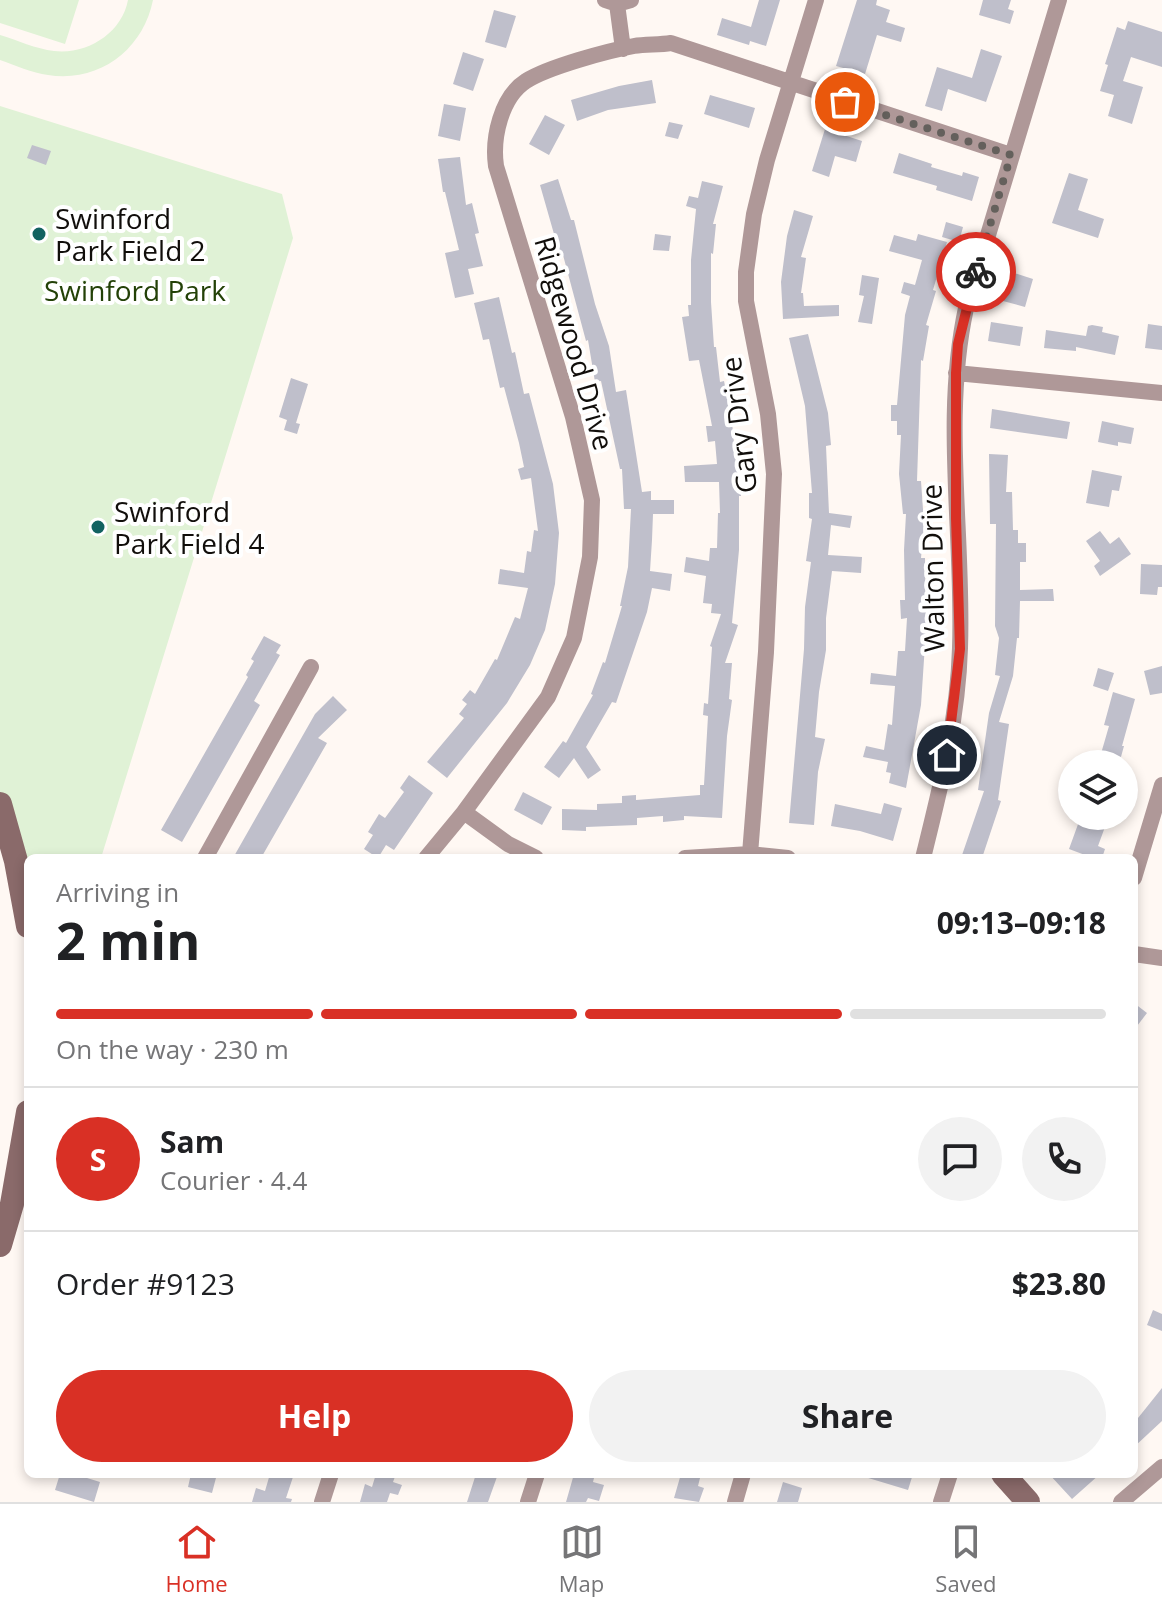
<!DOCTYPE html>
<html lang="en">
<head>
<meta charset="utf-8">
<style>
  :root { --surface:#fff; --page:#f2f2f2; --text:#202124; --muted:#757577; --line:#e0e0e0; --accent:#d93025 }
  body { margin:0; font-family:"Open Sans",sans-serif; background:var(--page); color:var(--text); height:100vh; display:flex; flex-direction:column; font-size:30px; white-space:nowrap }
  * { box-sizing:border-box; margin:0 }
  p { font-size:26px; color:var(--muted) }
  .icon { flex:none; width:44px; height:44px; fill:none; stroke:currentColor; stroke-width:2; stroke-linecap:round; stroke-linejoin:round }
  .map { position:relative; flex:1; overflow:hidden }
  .sheet { position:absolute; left:24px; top:854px; width:1114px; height:624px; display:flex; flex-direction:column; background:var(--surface); border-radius:12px; box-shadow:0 4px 12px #0003 }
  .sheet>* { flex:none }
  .tools { position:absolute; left:1058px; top:750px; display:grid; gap:16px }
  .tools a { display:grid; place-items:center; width:80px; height:80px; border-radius:50%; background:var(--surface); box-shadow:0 4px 12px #0003; font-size:40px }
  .pin { position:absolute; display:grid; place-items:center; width:68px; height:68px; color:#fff; margin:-34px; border:4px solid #fff; border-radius:50%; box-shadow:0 2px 8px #0007 }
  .courier { position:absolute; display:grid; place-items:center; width:80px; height:80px; margin:-40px; border:6px solid #d93025; border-radius:50%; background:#fff; color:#222; box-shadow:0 2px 10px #0007 }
  .summary em { font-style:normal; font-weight:700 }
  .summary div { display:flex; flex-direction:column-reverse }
  .summary { display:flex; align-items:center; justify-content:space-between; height:136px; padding:0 32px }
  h1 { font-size:52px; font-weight:700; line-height:60px }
  .bar { display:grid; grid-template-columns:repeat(4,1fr); gap:12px 8px; align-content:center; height:96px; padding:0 32px }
  .bar i { height:10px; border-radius:6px; background:var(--line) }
  .bar .current { background:var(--accent) }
  .bar p { grid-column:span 4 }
  .line { display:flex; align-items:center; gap:20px; padding:0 32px; border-top:2px solid var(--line) }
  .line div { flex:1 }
  .round { display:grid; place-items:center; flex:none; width:84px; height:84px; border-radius:42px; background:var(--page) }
  .button { display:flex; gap:16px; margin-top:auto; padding:16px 32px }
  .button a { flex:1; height:92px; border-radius:48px; background:var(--accent); color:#fff; font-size:32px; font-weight:700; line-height:92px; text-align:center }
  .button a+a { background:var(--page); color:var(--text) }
  .dock { display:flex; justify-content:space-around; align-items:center; height:112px; border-top:2px solid var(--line); background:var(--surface); font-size:22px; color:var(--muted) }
  .dock a { display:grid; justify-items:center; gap:4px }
  .dock .current { color:var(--accent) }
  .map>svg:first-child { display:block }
  .green { fill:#e0f2d6 }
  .building { fill:#bfbfcb }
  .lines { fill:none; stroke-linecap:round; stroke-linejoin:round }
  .street { stroke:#af9898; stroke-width:16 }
  .secondary { stroke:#8a6a6a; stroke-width:24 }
  .done { stroke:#64605c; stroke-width:8; stroke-dasharray:0 14.4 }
  .route { stroke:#d93025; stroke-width:10 }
  .poi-dot { fill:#126261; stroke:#fff; stroke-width:3 }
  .labels { text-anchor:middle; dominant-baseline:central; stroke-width:8; stroke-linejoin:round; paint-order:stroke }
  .poi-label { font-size:28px; fill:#110e0b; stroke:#fff; text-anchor:start }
  .park-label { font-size:28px; fill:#234107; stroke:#fff }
  .street-label { font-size:28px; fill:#110e0b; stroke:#fff }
</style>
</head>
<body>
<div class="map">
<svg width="1162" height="1502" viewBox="0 0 1162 1502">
  <rect width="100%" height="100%" fill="#fff8f3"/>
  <!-- green -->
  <path class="green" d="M0,0H79L65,44L0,23Z
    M128,0H153C143,50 99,83 48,75C32,73 15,65 0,60V35C17,40 36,49 54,51C87,55 122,33 128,0Z
    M0,106L282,194L293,238L101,858H28V926L0,804Z"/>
  <!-- building -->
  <path class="building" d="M759,0H780L766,46L750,41L749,45L717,35L722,18L751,27Z
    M857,0H877L876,5L890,10L886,22L905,28L901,42L877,35L865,74L836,66Z
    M983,0H1011L1008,9L1014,11L1010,24L979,15Z
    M494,10L516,16L506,48L485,42Z
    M1128,21L1162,32V67L1131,57L1123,81L1143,87L1132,124L1108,116L1114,95L1100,91L1108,65L1105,64L1117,27L1125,30Z
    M981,49L1002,56L986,102L948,89L942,111L925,106L937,67L972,78Z
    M463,52L484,59L473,91L453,84Z
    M652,80L656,103L608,110L577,121L571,100L619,86Z
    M710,95L755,108L749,128L704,114Z
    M444,104L466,108L460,141L438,136Z
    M545,115L565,125L549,155L529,144Z
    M669,122L683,125L678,139L665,136Z
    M825,129L862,141L856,162L835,156L829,177L812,171Z
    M32,145L51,151L46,165L27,158Z
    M899,153L932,164L931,167L962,176L963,172L979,177L972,201L936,190L937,186L893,173Z
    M460,157L466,205L472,203L479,233L475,234L483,266L468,269L474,294L455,298L445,253L459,250L445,192H443L438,159Z
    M1069,173L1088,179L1078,210L1104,219L1098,238L1052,223Z
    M558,179L571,220H574L595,304L609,346L616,392L626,390L642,492L651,491V500H674V514H653L652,540L650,571L672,574L670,591L652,588L647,612L616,703L612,702L586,747L601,770L588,779L574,758L559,778L544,767L563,741L566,743L593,695L591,694L603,662L605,663L622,606H620L628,567L631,509H624L622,469H620L601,381L595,382L588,340L586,341L563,255H560L540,185Z
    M702,181L723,186L713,224H716L713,254L711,253V302L714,347H716L720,382L724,381L732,422L736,464H740L741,496H739V550L732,623L738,625L725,663H732L729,699L732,700L727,736L722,818L684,816V820L663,822V816L637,818V825L586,827V831L562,830V809L597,810V804L622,803V796L636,795V800L700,795V785H704L708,716L703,715L704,703L708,704L712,647L710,646L721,614L711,613L712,604L703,603L706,576L684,572L686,557L709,561L710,548H717L718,513H720L719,482H685L684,466L717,464L715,441L708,442L706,426H712L699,360L689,361L682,317L689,316L688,305H691V260L696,209L686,206L689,196L698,198Z
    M794,210L813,216L801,257L806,258L801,293H803L804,306L839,305V316L783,319L781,282L787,236Z
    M946,222L963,227L959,242L942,237Z
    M655,234L671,236L669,251L653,250Z
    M918,234L947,242L933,290L936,291L926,325L929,326L923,361L921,360L917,481H921L924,524L921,558H925L926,629L921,705L906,788L889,783L891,773L886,772L888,762L863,757L866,746L884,750L888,724L892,725L895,686L870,684L871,673L896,676L898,651H905L907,618L901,619L900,600H905L904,550L906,514H903L899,474L901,435H897V421H891V405H897L905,315L910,296L901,293L904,282L915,285L922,260L889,251L894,235L916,241Z
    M1011,272L1033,279L1025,307L1003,301Z
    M862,275L879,278L872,324L858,322L864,296L859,295Z
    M499,297L512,353L515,352L524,394L529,393L553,484L559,533L555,584L545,630L530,665L507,703L447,778L427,762L464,718L459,714L467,704L462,700L470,690L475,694L495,659L497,660L515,617L520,619L528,588L498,584L500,569L524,573L527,551L531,552L534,530L538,531L531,478L521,480L518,469L524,467L519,443L504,387L500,388L489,339L483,340L474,303Z
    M991,322L1023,327L1020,346L988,341Z
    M1148,324L1162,326V350L1145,348Z
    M1092,325L1103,327L1102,332L1119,336L1115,355L1076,347V351L1044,348L1046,330L1086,336L1088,326Z
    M808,334L828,413L831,445L826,446L829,513L852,516L850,528L831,525L828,555L862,557L861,573L832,571L826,618V650L819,692L815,737L825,739L818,772L814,825L789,823L804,649L805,607L811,562L806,561L812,519L809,518V493H812L805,406L789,338Z
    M291,378L308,384L296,423L300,424L297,434L284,430L287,420L279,417Z
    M992,409L1070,422L1067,439L990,428Z
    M1102,421L1134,428L1131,444L1118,442V446L1098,442Z
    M989,454L1008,455L1006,492H1012L1013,530H1018V543H1026V562H1020V590L1053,589L1054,601H1020L1019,638H1017L1013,676L999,722L1009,724L998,800L1001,801L982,858H961L984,791L978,790L989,713L1000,676L995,675L999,638L995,626L996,524H990Z
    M1092,470L1122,476L1119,491L1112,490L1109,507L1086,503Z
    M1100,531L1110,544L1119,537L1131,554L1100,576L1094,566L1100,561L1086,541Z
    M1141,564L1162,565V587H1158L1157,595L1140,594Z
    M264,636L281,645L276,653L280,655L254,701L260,705L182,842L161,830L248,677L246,675L254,661L251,659Z
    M1162,666V693L1150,695L1144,671Z
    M1098,668L1114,673L1108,691L1093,686Z
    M1113,692L1135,699L1122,746H1124L1119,764H1098L1109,726L1104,725Z
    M333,696L347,710L318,738L327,743L261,858H233L315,714Z
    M409,775L433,793L394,850L386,845L378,858L364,849L373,835L368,832L379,814L385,818L404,792L400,788Z
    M523,792L552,807L542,825L514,810Z
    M884,803L902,808L893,841L860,831L831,826L835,804L881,814Z
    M1081,816H1109L1098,846L1105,849L1102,858H1093L1069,849Z
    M1134,1003L1147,1013L1134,1030Z
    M1153,1310L1162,1314V1331L1147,1325Z
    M1162,1388V1421L1134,1447V1423Z
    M60,1474H74L100,1482L94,1502L55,1490Z
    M191,1474H217L212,1493L188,1487Z
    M270,1474H294L286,1498L292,1499L291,1502H252L256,1488L265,1491Z
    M376,1474H396L393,1482L402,1485L398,1495L390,1493L387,1502H360L365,1484L372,1487Z
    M476,1474H498L488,1502H467Z
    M574,1474H595L593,1482L604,1485L599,1501L588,1498L586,1502H566Z
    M681,1474H701L698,1486L704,1488L699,1502L674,1498Z
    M866,1474H913L908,1490L865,1477Z
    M1049,1474H1100L1072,1499Z
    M783,1482L802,1488L798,1502H777Z"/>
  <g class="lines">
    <!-- street -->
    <path class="street" d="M605,0L617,4L631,0
      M617,4L623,49
      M956,373L1162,393
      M464,812L508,844L536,858
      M750,854L766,652L774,474L768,414L746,301V272L754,214L767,160L816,0
      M205,858L311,667
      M426,858L464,812L548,697L574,638L590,557L592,500L573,417L496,166C492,138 501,97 526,81C548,67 607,51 634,46C646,44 659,45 671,43L1011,155
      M685,858L750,854L788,858
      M923,858C940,789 958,720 960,648C964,536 942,419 966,308L1059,0
      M1134,878L1162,785
      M1134,954L1162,958
      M322,1502L331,1474
      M528,1502L537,1474
      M735,1502L743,1474
      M941,1502L950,1474
      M1121,1502L1162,1467"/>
    <!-- secondary -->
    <path class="secondary" d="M0,804L16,861L28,926
      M0,1245L12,1204L28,1112
      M1003,1474L1028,1502"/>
  </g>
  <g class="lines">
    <!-- done -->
    <path class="done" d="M845,102L1011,155L976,272"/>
    <!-- route -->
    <path class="route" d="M947,755L960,649L956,518V373L958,344L976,272"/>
  </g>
  <!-- markers -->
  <g class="poi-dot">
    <circle cx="39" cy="234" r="8"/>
    <circle cx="98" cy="527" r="8"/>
  </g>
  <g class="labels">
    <!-- poi labels -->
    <g class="poi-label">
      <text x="55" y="218">Swinford<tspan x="55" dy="32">Park Field 2</tspan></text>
      <text x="114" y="511">Swinford<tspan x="114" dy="32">Park Field 4</tspan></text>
    </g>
    <!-- park labels -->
    <g class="park-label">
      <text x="135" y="290">Swinford Park</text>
    </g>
    <!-- street labels -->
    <g class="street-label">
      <text transform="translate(575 343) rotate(74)">Ridgewood Drive</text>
      <text transform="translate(738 425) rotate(-97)">Gary Drive</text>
      <text transform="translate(932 568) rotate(-91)">Walton Drive</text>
    </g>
  </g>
</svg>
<div class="tools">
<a><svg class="icon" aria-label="layers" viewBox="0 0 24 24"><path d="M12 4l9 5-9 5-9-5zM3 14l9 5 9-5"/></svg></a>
</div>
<div class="pin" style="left:845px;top:102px;background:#ea580c"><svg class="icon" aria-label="bag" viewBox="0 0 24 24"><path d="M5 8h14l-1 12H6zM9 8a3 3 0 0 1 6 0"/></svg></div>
<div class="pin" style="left:947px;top:755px;background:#1f2937"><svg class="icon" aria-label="home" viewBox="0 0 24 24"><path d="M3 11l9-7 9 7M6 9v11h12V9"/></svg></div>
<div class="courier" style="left:976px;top:272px"><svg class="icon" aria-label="bike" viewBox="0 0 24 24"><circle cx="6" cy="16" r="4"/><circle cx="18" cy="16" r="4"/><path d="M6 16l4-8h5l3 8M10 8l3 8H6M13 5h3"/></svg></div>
<section class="sheet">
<div class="summary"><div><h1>2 min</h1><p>Arriving in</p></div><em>09:13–09:18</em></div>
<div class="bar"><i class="current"></i><i class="current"></i><i class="current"></i><i></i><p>On the way · 230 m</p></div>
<div class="line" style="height:144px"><b class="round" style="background:var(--accent);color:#fff">S</b><div><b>Sam</b><p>Courier · 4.4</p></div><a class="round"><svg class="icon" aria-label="chat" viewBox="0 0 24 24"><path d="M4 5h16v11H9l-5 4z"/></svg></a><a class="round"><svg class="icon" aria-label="phone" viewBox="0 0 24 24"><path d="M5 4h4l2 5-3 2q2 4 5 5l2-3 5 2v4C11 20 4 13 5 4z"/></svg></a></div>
<div class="line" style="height:104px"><div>Order #9123</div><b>$23.80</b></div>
<div class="button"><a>Help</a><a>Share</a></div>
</section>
</div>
<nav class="dock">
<a class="current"><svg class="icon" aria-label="home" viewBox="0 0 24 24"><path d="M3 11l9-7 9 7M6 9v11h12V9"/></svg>Home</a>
<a><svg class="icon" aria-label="map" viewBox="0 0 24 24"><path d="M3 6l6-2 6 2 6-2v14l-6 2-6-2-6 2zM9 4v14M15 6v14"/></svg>Map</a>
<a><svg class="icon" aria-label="saved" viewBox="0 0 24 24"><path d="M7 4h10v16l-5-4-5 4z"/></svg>Saved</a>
</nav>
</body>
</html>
